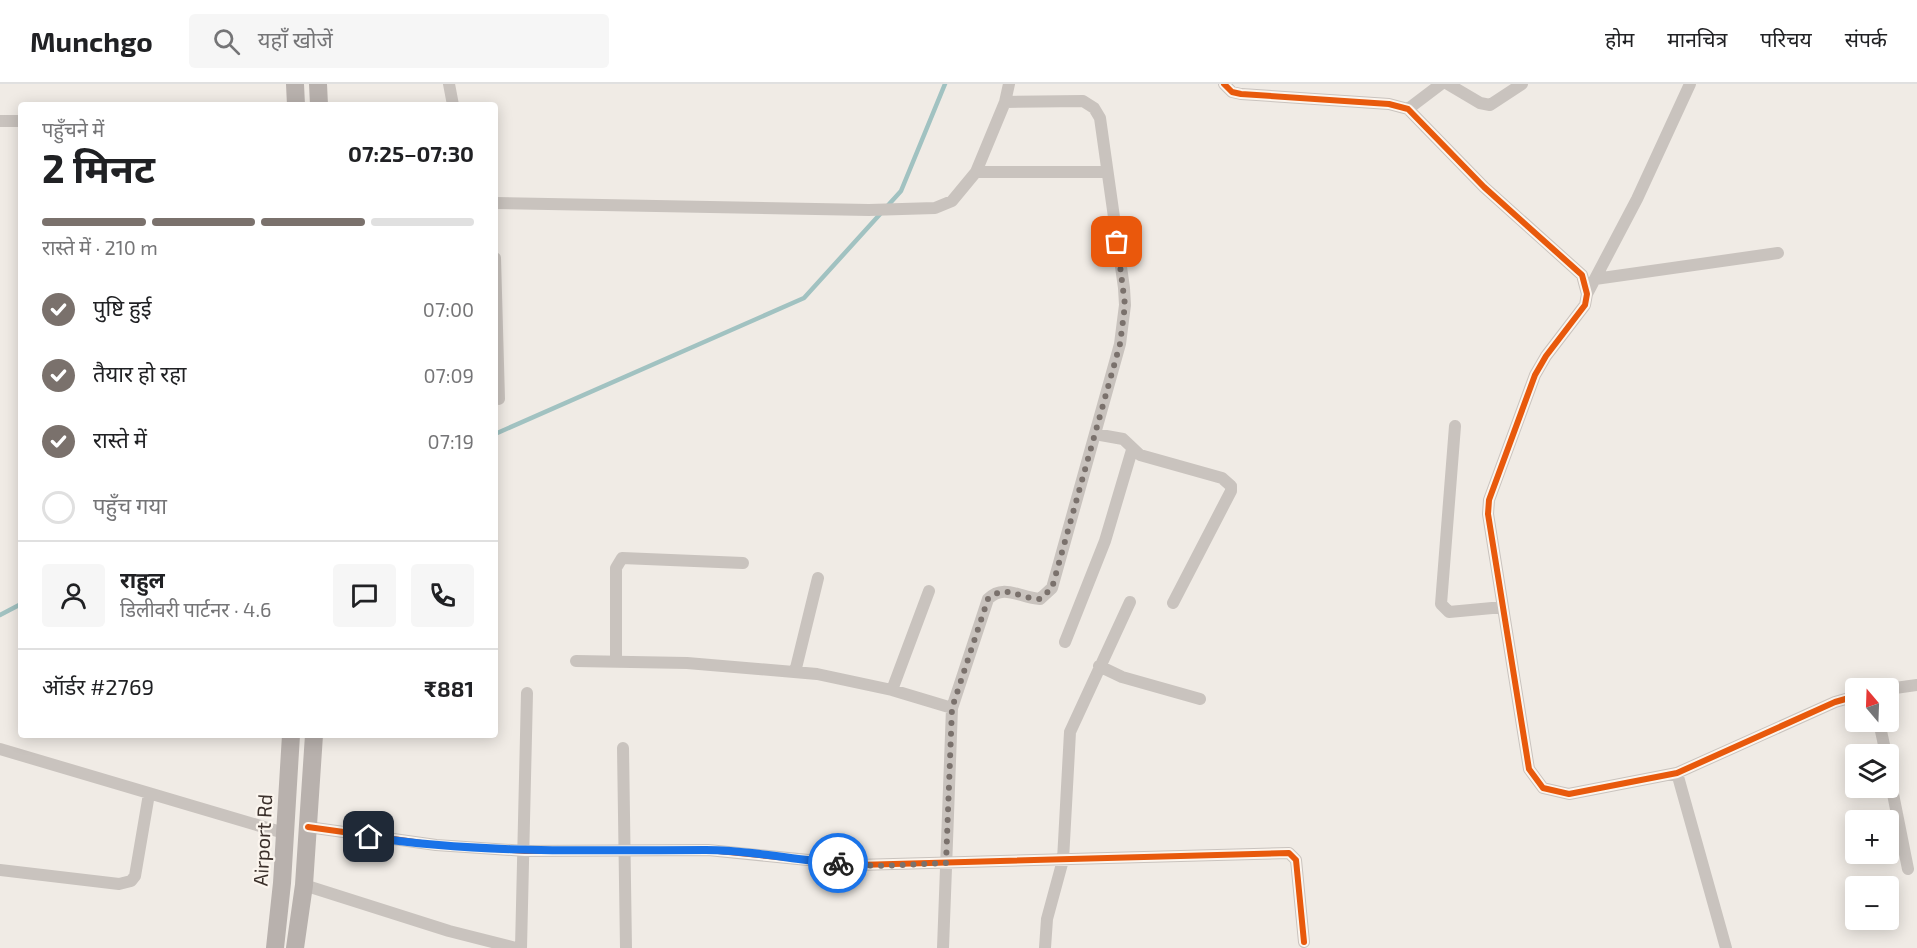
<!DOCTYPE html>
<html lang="hi">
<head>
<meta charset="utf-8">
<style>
  :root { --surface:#fff; --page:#f6f6f6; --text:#202124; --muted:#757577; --line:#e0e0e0; --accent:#7a716c }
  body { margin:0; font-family:"Exo 2","Noto Sans Devanagari",sans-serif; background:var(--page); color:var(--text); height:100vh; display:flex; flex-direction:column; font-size:22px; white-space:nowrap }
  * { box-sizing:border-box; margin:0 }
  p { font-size:20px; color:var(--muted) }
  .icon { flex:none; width:33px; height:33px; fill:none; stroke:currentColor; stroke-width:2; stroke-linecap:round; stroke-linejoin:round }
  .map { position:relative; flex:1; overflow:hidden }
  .panel { position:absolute; left:18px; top:18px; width:480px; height:636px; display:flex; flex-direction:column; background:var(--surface); border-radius:6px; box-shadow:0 3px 15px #0003 }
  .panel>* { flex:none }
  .needle { width:39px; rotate:341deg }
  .tools { position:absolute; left:1845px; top:594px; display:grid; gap:12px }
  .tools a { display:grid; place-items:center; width:54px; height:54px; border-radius:6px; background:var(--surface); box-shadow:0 3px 15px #0003; font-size:30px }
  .pin { position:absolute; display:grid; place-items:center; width:51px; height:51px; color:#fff; margin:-26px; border-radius:12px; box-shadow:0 3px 9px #0006 }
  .courier { position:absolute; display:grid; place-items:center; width:60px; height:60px; margin:-30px; border:4px solid #1a73e8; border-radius:50%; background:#fff; color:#222; box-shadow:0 2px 8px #0007 }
  .overview em { font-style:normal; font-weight:700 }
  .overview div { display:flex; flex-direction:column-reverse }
  .overview { display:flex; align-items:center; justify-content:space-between; height:102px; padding:0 24px }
  h1 { font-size:39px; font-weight:700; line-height:45px }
  .bar { display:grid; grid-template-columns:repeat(4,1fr); gap:9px 6px; align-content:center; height:72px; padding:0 24px }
  .bar i { height:8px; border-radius:4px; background:var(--line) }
  .bar .active { background:var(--accent) }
  .bar p { grid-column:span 4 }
  .line { display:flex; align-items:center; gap:15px; padding:0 24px; border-top:2px solid var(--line) }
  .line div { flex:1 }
  .round { display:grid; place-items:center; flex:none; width:63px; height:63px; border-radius:6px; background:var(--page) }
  ol { padding:0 24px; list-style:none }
  li { display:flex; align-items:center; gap:18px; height:66px }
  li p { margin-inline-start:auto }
  li .icon { padding:6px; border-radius:50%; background:var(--accent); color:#fff; stroke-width:4 }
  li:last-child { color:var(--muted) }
  li i { width:33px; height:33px; border:3px solid var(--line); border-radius:50% }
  header { display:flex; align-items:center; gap:36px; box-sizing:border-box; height:84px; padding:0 30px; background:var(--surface); border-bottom:2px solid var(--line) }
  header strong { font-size:28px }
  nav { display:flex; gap:33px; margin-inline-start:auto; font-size:21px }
  .search { width:420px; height:54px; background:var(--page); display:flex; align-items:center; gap:15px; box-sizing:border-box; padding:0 21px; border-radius:6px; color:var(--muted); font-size:22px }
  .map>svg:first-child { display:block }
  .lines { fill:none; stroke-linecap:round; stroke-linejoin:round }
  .stream { stroke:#a1c2c1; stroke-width:4.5 }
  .minor { stroke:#c9c3be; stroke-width:12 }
  .primary { stroke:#b8b1ad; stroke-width:18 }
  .cycleway-casing { stroke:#fbf5ee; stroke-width:10 }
  .cycleway { stroke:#e8590c; stroke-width:6 }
  .done { stroke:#7a716c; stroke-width:6; stroke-dasharray:0 10.8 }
  .route { stroke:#1a73e8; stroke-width:8 }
  .labels { text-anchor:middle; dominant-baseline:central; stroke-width:4.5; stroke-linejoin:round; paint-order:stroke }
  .street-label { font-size:20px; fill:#3b302b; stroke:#fbf5ee }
</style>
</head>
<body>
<header>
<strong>Munchgo</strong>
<div class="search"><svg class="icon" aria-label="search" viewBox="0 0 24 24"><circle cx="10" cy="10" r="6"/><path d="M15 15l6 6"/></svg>यहाँ खोजें</div>
<nav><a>होम</a><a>मानचित्र</a><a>परिचय</a><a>संपर्क</a></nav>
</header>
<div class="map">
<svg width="1917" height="864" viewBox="0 0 1917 864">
  <rect width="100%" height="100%" fill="#f0ebe5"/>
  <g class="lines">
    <!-- stream -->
    <path class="stream" d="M495,350L804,214L901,107L945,0
      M0,531L21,520"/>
    <!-- minor -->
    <path class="minor" d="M449,0L453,21
      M1224,0L1232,8L1241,10L1389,20L1408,25L1484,103L1582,191L1587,210L1585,221L1546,272L1535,291L1489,416L1488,430L1529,685L1543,704L1569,710L1677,689L1835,618L1856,612
      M1448,0L1480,19L1490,21L1522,0
      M1408,25L1441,0
      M0,37H21
      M976,88H1107
      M495,119L869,126L935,124L952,117L976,88L1005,18L1009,0
      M495,174L499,315
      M1595,195L1778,169
      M1587,210L1637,115L1690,0
      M1455,342L1441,520L1449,528L1503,523
      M1095,350L1123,355L1140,371L1222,394L1231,402V407L1173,519
      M1065,558L1105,457L1132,366
      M576,577L687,579L817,590L892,606L952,624
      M616,578V484L622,474L743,479
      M1099,582L1122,593L1200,615
      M795,588L818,494
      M1888,605L1917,601
      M892,606L929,507
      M1879,638L1886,670
      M623,664L626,864
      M0,665L284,749
      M1888,685L1908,785
      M1677,689L1726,864
      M308,743L436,761L525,767L708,766L858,781L1289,769L1296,776L1304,858
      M0,786L119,800L131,797L135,792L149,710
      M304,801L449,847L516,864
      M521,864L527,609
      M943,864L952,624L988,515C1004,499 1020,514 1040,515L1052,504L1120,260L1125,221L1124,204L1100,34L1094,24L1083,17L1005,18
      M1045,864L1047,835L1063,776L1070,648L1130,518"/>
    <!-- primary -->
    <path class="primary" d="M295,0L296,21
      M318,0L319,21
      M275,864L282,799L291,651
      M295,864L304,801L314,651"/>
    <defs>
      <path id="cycleway" d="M1224,0L1232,8L1241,10L1389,20L1408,25L1484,103L1582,191L1587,210L1585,221L1546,272L1535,291L1489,416L1488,430L1529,685L1543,704L1569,710L1677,689L1835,618L1856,612
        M308,743L436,761L525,767L708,766L858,781L1289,769L1296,776L1304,858"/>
    </defs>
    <!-- cycleway casing -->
    <use href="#cycleway" class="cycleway-casing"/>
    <!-- cycleway -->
    <use href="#cycleway" class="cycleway"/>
  </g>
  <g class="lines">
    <!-- done -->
    <path class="done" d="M838,779L878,782L946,779L952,624L988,515C1005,499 1020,515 1040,515L1052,504L1120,260L1125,221L1117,158"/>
    <!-- route -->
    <path class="route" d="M369,753C482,770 593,766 706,766C750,766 794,776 838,779"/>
  </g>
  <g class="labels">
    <!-- street labels -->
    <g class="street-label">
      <text transform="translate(262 756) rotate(-87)">Airport Rd</text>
    </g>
  </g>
</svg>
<div class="tools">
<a><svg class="needle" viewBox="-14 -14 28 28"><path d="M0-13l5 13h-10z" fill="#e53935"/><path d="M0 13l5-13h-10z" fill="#757577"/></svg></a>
<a><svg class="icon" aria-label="layers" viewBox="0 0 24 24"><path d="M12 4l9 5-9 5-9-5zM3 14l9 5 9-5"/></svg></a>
<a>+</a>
<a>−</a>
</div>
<div class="pin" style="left:1117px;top:158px;background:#ea580c"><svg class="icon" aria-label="bag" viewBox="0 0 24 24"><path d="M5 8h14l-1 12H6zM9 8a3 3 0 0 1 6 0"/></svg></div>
<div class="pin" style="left:369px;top:753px;background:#1f2937"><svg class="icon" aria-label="home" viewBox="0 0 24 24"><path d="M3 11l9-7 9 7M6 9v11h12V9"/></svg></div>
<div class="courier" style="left:838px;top:779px"><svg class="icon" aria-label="bike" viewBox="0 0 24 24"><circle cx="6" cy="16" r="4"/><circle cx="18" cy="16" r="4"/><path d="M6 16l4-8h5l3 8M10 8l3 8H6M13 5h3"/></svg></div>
<section class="panel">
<div class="overview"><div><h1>2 मिनट</h1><p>पहुँचने में</p></div><em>07:25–07:30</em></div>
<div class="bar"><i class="active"></i><i class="active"></i><i class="active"></i><i></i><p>रास्ते में · 210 m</p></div>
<ol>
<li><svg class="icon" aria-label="check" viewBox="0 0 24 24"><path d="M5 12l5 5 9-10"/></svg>पुष्टि हुई<p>07:00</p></li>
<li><svg class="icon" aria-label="check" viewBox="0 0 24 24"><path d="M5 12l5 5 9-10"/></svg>तैयार हो रहा<p>07:09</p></li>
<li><svg class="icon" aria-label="check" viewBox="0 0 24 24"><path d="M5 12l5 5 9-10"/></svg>रास्ते में<p>07:19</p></li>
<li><i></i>पहुँच गया</li>
</ol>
<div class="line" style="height:108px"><a class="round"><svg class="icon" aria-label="person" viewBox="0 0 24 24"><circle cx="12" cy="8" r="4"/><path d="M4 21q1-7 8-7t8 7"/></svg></a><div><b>राहुल</b><p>डिलीवरी पार्टनर · 4.6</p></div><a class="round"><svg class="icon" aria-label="chat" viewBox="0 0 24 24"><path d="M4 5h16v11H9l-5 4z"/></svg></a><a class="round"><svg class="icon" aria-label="phone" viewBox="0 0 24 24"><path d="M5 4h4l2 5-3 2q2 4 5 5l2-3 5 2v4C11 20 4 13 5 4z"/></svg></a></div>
<div class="line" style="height:78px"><div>ऑर्डर #2769</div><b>₹881</b></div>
</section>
</div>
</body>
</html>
